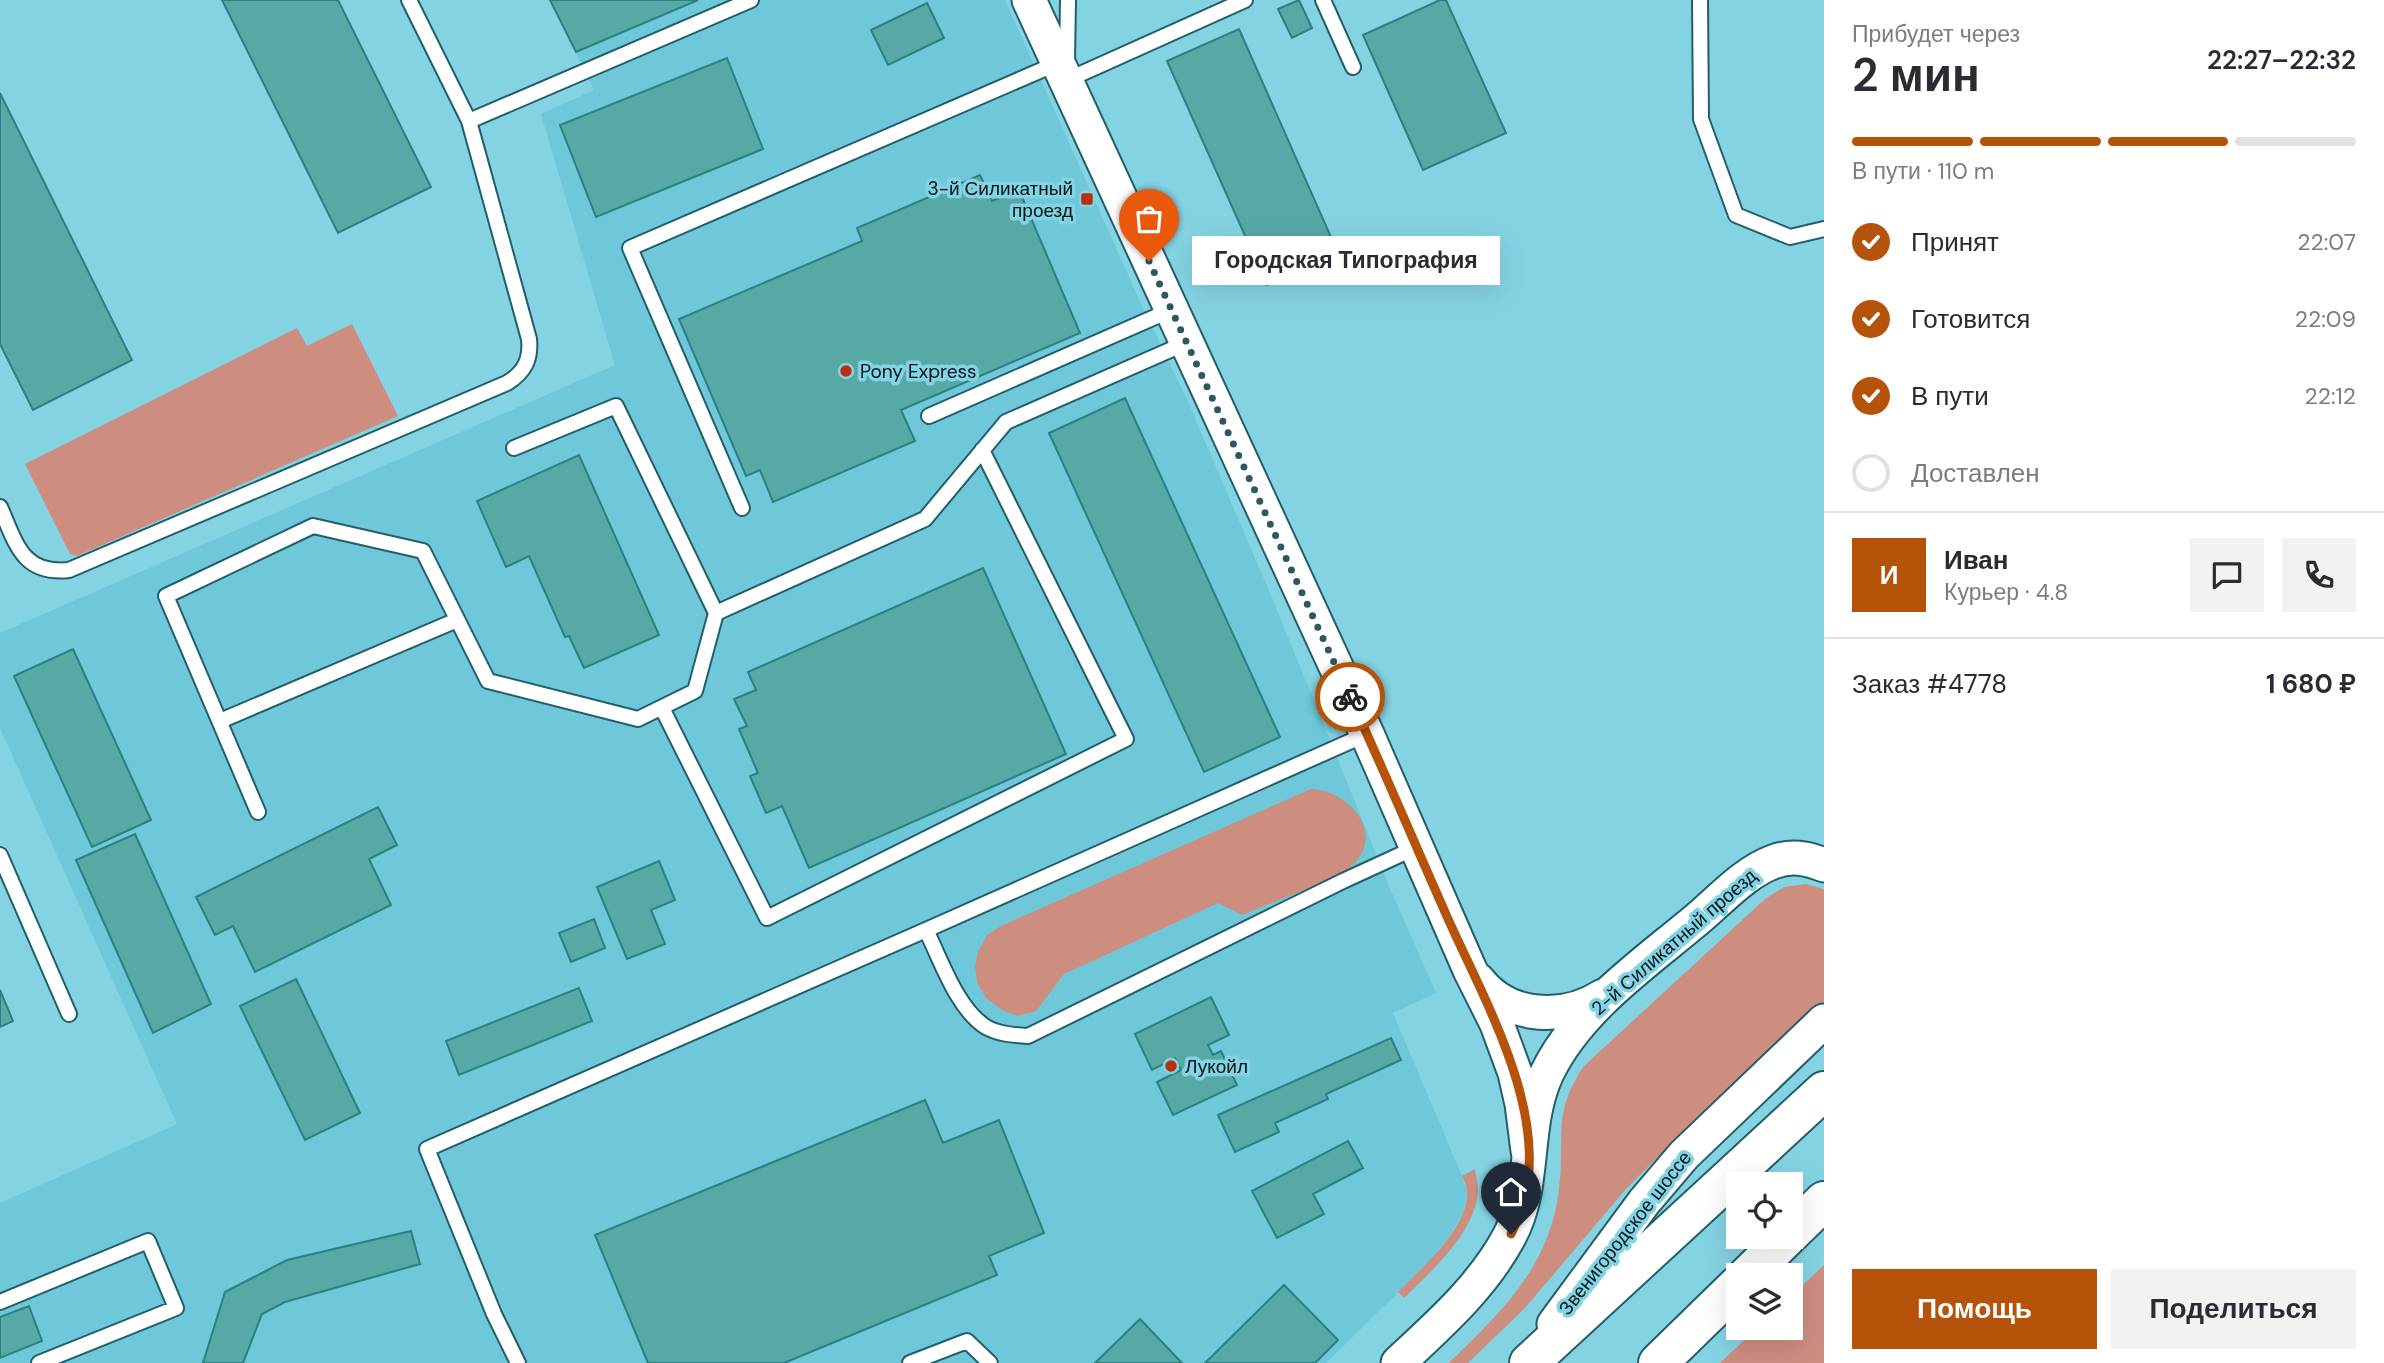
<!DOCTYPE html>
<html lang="ru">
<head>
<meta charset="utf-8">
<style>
  :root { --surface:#fff; --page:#f2f2f3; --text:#2b2b33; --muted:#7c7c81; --line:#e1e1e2; --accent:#b45309 }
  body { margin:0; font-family:"DM Sans",sans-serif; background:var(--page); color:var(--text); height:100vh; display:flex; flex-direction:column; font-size:26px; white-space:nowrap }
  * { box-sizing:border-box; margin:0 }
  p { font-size:23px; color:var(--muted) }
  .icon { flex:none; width:38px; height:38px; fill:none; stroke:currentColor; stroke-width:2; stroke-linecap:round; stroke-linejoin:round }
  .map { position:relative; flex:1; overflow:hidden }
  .side { display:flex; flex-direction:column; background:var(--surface); width:560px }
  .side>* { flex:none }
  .buttons { position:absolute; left:1726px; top:1172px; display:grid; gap:14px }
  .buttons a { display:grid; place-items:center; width:77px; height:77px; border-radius:0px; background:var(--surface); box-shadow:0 7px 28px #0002; font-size:35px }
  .pin { position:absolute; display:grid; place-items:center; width:60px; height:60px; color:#fff; margin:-72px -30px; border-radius:50% 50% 50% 0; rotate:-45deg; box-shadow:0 0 7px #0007 }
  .pin .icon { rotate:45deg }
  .courier { position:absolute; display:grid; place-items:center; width:70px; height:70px; margin:-35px; border:5px solid #b45309; border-radius:50%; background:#fff; color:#222; box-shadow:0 2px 9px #0007 }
  .bubble { position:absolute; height:49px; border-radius:0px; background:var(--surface); box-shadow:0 7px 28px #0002; font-size:23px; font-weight:600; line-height:49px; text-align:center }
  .headline em { font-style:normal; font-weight:600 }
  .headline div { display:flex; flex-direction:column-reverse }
  .headline { display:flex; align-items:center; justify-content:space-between; height:119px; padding:0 28px }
  h1 { font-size:46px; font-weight:600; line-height:52px }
  .bar { display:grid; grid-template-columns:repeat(4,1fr); gap:10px 7px; align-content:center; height:84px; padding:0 28px }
  .bar i { height:9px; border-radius:5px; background:var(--line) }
  .bar .on { background:var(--accent) }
  .bar p { grid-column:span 4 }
  .line { display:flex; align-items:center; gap:18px; padding:0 28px; border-top:2px solid var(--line) }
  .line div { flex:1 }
  .round { display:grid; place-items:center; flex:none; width:74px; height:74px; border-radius:0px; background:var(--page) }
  ol { padding:0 28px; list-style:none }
  li { display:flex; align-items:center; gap:21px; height:77px }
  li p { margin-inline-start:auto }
  li .icon { padding:7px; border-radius:50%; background:var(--accent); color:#fff; stroke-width:4 }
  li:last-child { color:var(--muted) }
  li i { width:38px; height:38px; border:4px solid var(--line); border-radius:50% }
  .action { display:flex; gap:14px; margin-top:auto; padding:14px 28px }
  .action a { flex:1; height:80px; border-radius:0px; background:var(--accent); color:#fff; font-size:28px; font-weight:600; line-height:80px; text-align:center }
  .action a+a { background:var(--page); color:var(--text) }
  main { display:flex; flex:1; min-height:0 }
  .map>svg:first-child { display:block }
  .built { fill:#6fc7da }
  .green { fill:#cd8e80 }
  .building { fill:#57a9a6; stroke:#2b817f; stroke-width:2 }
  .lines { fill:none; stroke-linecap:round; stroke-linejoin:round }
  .service-casing { stroke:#225f6b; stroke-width:18 }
  .tertiary-casing { stroke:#225f6b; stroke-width:37 }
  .primary-casing { stroke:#225f6b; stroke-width:42 }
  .service { stroke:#fff; stroke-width:14 }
  .tertiary { stroke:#fff; stroke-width:33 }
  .primary { stroke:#fff; stroke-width:38 }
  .done { stroke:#2e5861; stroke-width:7; stroke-dasharray:0 12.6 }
  .route { stroke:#b45309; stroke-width:9 }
  .poi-dot { fill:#ba2e13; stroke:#84d3e3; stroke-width:2.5 }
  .labels { text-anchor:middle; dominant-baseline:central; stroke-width:7; stroke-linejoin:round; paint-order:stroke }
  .poi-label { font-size:19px; fill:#00161b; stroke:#84d3e3; text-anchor:start }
  .street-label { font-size:19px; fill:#00161b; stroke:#84d3e3 }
</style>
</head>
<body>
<main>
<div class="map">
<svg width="1824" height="1363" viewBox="0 0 1824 1363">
  <rect width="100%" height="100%" fill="#84d3e3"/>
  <!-- built -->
  <path class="built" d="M550,0H1005L1139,299L1185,395L1273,600L1392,893L1436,993L1393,1013L1462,1176L1467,1192L1463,1213L1449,1237L1427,1264L1326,1363H0V1203L177,1124L0,728V633L615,365L541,114L594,90Z"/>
  <!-- green -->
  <path class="green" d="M352,324L398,416L77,556L70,554L25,464L297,328L307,346Z
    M1311,789C1339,789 1376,819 1363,850C1358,863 1347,870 1336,877L1242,915L1218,903L1064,974L1036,1011L1018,1016L1002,1010L986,998L977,982L975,967L978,952L987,935L1001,926Z
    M1806,884L1824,889V1003L1672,1143L1626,1189L1525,1308L1468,1363H1449C1502,1311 1549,1268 1559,1190C1566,1138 1551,1114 1584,1066L1765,899L1784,887Z
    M1475,1169C1476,1176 1478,1184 1478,1191C1476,1231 1431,1272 1404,1298L1398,1292C1421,1269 1469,1227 1467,1192C1467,1187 1464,1180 1462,1176Z
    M1824,1265V1363H1720L1757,1328H1790V1297Z"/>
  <!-- building -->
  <path class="building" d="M222,0H338L431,187L338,233Z
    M550,0H698L576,52Z
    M1299,0L1312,28L1292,38L1278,9Z
    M1440,0H1446L1506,133L1423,170L1363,35Z
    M927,3L944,38L888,65L871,30Z
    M1239,29L1338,253L1267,285L1167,61Z
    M727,58L763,149L596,217L560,125Z
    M0,93L132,360L33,410L0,344Z
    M980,175L992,201L1019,190L1080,333L901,410L915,441L773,502L760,470L746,476L679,319L862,241L857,228Z
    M1125,398L1280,737L1204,772L1049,433Z
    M579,455L659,635L584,668L569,636L565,637L529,556L506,567L477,501Z
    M983,568L1066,754L809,868L782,806L766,813L750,776L758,773L739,729L747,726L734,699L756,690L748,672Z
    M73,649L151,820L92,847L14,676Z
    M378,807L397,845L369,859L391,905L255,972L233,926L215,935L196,897Z
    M135,834L211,1004L153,1033L76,860Z
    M659,861L675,900L651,910L665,944L627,959L597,887Z
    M594,919L605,948L571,962L559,933Z
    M296,979L360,1113L305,1140L240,1006Z
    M579,988L592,1021L459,1075L446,1041Z
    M0,990L13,1021L0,1027Z
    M1211,997L1229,1035L1208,1045L1213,1055L1221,1051L1237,1085L1173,1115L1157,1082L1181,1070L1175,1058L1152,1070L1135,1034Z
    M1391,1038L1401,1060L1326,1094L1328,1099L1275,1123L1279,1132L1235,1152L1218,1115Z
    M925,1100L943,1143L999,1120L1044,1233L989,1256L997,1275L784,1363H648L595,1235Z
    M1348,1141L1363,1168L1313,1194L1324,1214L1277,1238L1252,1191Z
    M411,1231L420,1264L285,1302L262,1314L243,1363H203L225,1292L287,1260Z
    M1284,1285L1338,1340L1315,1363H1205Z
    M29,1306L42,1341L0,1358V1317Z
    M1140,1319L1182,1363H1095Z"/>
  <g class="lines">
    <defs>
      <path id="service" d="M409,0L469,121
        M1323,0L1353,67
        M1700,0L1701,119L1736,215L1790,237L1824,229
        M1067,60L1068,0
        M1067,80L1245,0
        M929,416L1171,310
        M514,448L616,406L716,613L925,519L1006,422L1186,343
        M0,507C16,543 22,575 69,570L507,383C525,372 531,359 529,339L469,121L751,0
        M742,508L630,248L1058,63
        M662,708L767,918L1126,739L982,450
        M220,721L457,620
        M258,812L166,596L313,526L423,551L488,681L638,719L695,691L716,613
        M0,855L69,1014
        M926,930C941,960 957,1009 986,1027C998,1034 1013,1035 1028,1036L1343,881L1417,847
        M0,1302L148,1241L176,1308L39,1363
        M518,1363L494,1314L427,1149L926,930L1367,734
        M910,1363L967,1341L990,1363"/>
      <path id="tertiary" d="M1029,0L1367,734L1470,970L1497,1024L1515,1073L1522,1104L1528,1151
        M1478,980C1508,1019 1564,1021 1603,996
        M1554,1324L1644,1202L1684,1155L1824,1021
        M1398,1363C1440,1324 1482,1287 1509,1237C1537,1186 1522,1127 1547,1073C1579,1007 1647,962 1701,916C1723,897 1746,872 1773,862C1791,855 1807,858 1824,865"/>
      <path id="primary" d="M1790,1234L1824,1201
        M1747,1276L1787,1237
        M1529,1363L1824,1091
        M1658,1363L1738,1285"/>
    </defs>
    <!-- service casing -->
    <use href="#service" class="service-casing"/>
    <!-- tertiary casing -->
    <use href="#tertiary" class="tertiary-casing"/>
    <!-- primary casing -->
    <use href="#primary" class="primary-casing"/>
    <!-- service -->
    <use href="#service" class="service"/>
    <!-- tertiary -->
    <use href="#tertiary" class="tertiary"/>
    <!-- primary -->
    <use href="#primary" class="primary"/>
  </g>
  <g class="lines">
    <!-- done -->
    <path class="done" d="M1149,261L1350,697"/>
    <!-- route -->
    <path class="route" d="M1350,697C1383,768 1413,840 1445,912C1481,995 1551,1111 1523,1205C1520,1215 1515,1225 1511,1234"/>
  </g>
  <!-- markers -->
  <g class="poi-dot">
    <rect x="1080" y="192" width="14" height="14" rx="3.5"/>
    <circle cx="846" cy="371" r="7"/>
    <circle cx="1171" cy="1066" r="7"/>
  </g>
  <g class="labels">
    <!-- poi labels -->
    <g class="poi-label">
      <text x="1073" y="188" text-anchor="end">3-й Силикатный<tspan x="1073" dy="22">проезд</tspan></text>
      <text x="860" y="371">Pony Express</text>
      <text x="1185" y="1066">Лукойл</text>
    </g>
    <!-- street labels -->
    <g class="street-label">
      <text transform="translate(1674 942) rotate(-41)">2-й Силикатный проезд</text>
      <text transform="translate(1625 1233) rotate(-52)">Звенигородское шоссе</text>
    </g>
  </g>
</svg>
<div class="buttons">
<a><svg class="icon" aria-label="locate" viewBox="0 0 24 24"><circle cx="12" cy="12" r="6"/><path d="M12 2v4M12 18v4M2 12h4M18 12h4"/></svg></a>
<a><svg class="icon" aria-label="layers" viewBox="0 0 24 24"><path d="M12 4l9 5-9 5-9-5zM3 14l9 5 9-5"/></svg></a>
</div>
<div class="pin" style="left:1149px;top:261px;background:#ea580c"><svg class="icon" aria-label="bag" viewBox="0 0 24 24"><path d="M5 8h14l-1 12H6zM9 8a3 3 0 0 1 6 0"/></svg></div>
<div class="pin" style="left:1511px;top:1234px;background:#1f2937"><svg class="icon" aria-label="home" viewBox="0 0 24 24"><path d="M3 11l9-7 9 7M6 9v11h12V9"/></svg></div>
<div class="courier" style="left:1350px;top:697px"><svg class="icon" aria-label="bike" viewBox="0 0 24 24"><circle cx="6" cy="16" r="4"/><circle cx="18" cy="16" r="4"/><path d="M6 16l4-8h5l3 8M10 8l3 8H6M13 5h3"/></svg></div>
<div class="bubble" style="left:1192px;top:236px;width:308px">Городская Типография</div>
</div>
<section class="side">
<div class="headline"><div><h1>2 мин</h1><p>Прибудет через</p></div><em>22:27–22:32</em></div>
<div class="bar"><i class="on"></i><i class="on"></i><i class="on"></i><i></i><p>В пути · 110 m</p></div>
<ol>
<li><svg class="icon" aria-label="check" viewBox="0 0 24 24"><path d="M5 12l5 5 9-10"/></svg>Принят<p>22:07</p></li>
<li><svg class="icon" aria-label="check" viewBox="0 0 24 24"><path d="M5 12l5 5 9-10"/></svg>Готовится<p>22:09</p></li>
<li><svg class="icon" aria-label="check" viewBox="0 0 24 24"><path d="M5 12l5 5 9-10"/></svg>В пути<p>22:12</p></li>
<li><i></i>Доставлен</li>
</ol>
<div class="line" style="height:126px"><b class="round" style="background:var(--accent);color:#fff">И</b><div><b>Иван</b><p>Курьер · 4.8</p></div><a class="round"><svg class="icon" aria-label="chat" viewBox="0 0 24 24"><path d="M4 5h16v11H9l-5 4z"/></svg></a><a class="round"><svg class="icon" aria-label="phone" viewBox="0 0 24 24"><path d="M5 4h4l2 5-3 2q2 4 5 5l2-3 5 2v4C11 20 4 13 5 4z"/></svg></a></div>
<div class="line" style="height:91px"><div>Заказ #4778</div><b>1 680 ₽</b></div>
<div class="action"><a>Помощь</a><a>Поделиться</a></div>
</section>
</main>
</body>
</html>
